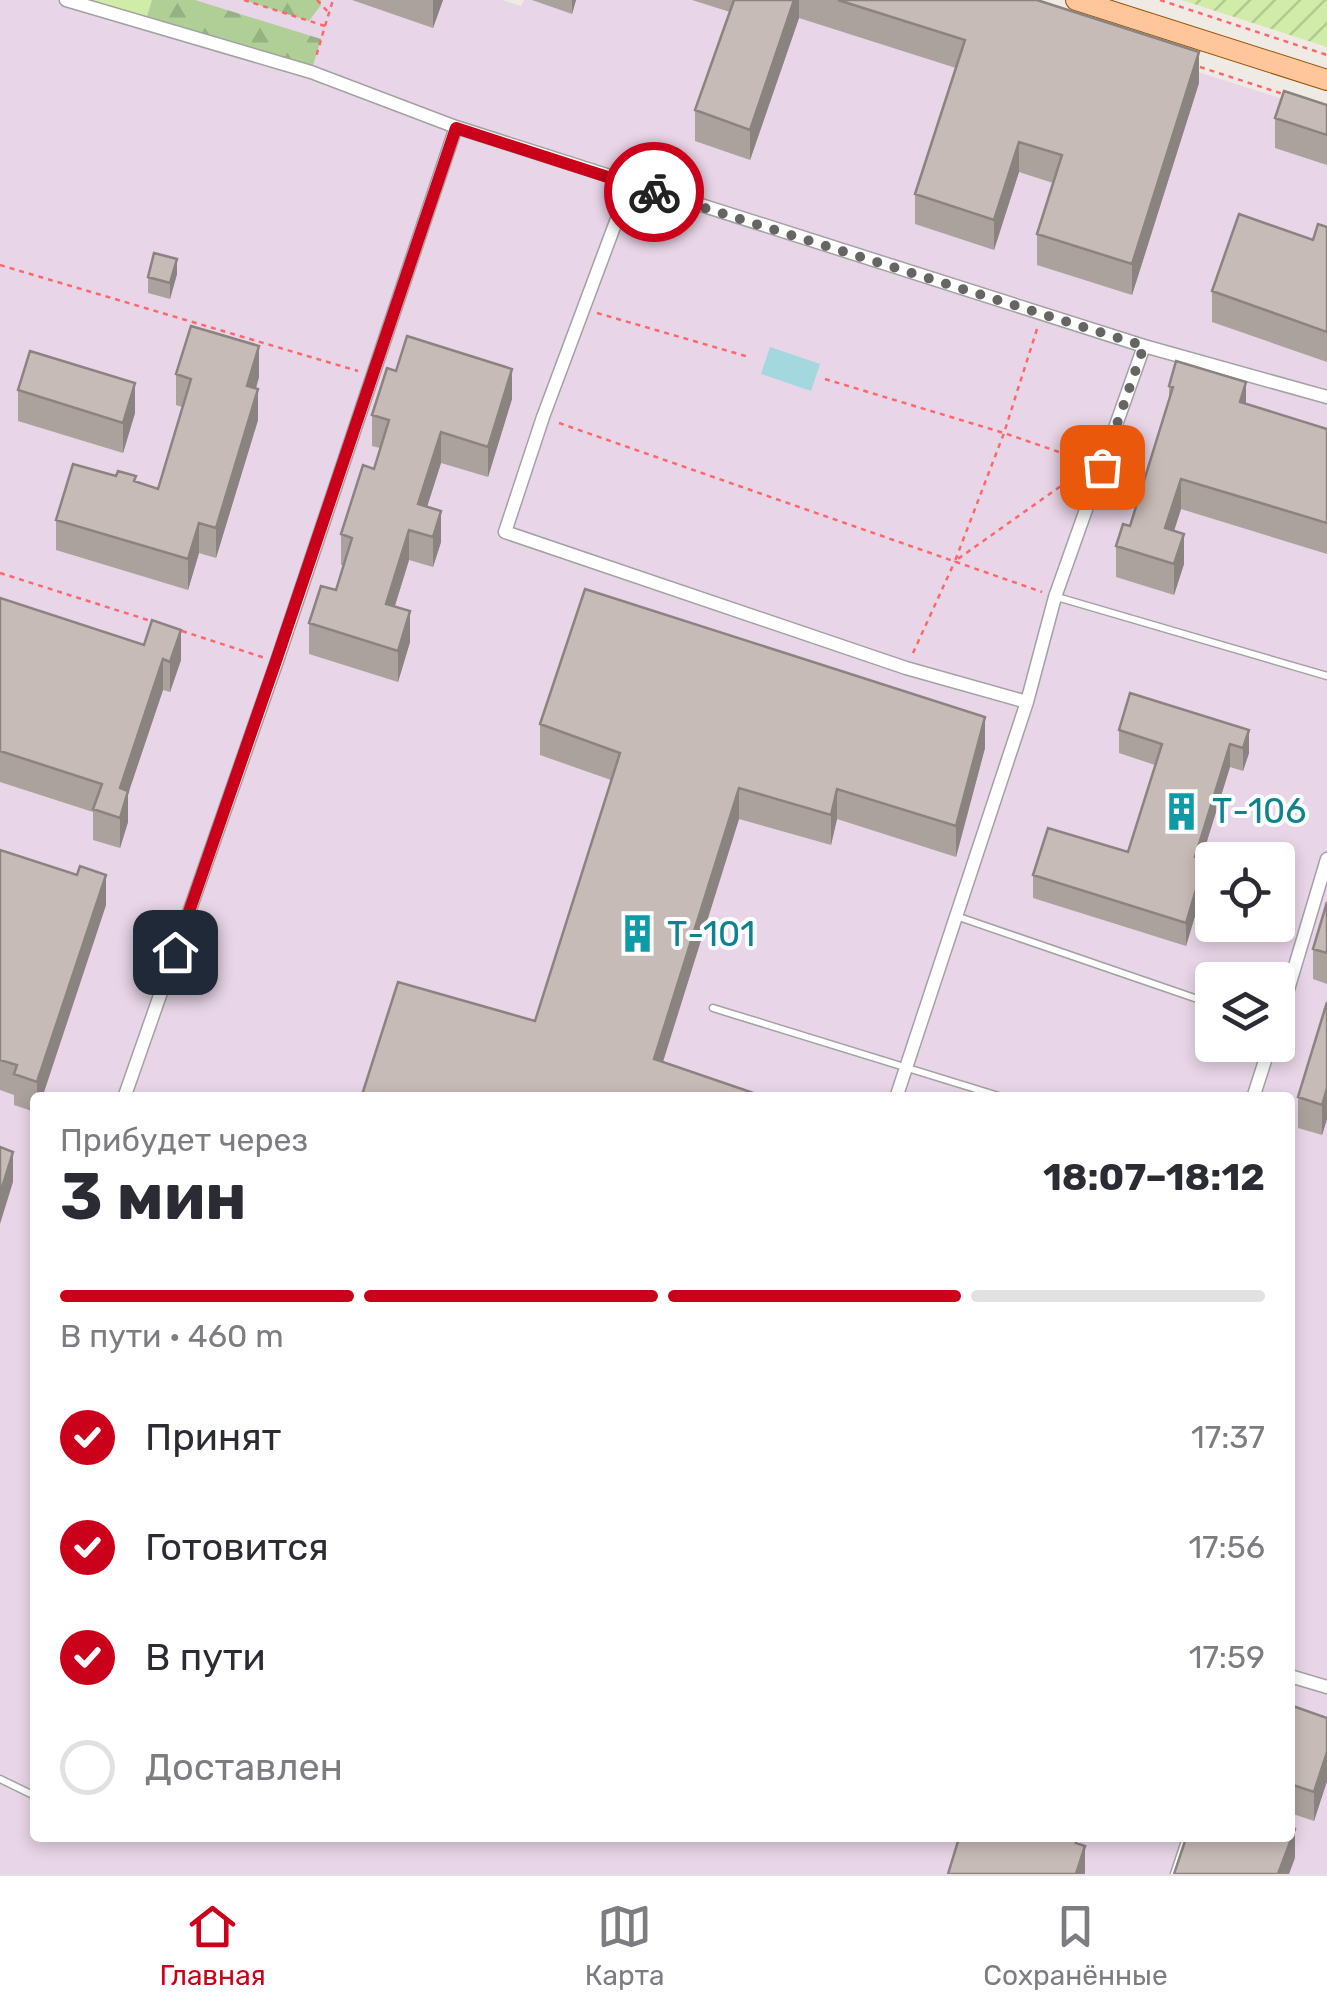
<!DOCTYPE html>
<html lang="ru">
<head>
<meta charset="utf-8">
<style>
  :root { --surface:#fff; --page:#f7f7f7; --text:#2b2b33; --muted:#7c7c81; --line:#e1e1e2; --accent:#cb001a }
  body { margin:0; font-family:Rubik,sans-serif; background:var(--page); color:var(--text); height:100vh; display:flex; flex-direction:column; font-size:38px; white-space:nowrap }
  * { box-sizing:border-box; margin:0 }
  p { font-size:32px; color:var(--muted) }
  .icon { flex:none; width:55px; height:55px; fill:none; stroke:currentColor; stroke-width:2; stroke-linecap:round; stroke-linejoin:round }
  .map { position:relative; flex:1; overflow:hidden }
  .sheet { position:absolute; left:30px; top:1092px; width:1265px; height:750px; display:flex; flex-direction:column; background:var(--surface); border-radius:10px; box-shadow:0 5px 15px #0003 }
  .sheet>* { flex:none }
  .controls { position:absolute; left:1195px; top:842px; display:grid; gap:20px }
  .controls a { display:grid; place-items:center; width:100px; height:100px; border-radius:10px; background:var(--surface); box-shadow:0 5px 15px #0003; font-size:50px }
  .pin { position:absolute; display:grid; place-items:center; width:85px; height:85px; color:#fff; margin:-42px; border-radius:20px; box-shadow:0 5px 15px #0006 }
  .courier { position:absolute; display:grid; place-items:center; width:100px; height:100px; margin:-50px; border:8px solid #cb001a; border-radius:50%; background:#fff; color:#222; box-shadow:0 2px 12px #0007 }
  .overview em { font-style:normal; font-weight:700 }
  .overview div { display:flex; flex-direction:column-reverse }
  .overview { display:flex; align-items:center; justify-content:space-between; height:170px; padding:0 30px }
  h1 { font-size:65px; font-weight:700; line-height:75px }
  .bar { display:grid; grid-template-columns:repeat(4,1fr); gap:15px 10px; align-content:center; height:120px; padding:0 30px }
  .bar i { height:12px; border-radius:8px; background:var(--line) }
  .bar .active { background:var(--accent) }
  .bar p { grid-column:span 4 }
  ol { padding:0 30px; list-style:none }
  li { display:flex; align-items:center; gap:30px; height:110px }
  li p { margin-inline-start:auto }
  li .icon { padding:10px; border-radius:50%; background:var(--accent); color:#fff; stroke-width:4 }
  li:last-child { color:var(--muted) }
  li i { width:55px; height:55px; border:5px solid var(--line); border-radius:50% }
  .dock { display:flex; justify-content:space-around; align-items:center; height:140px; border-top:2px solid var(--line); background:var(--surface); font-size:28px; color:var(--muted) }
  .dock a { display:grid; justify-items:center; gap:5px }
  .dock .active { color:var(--accent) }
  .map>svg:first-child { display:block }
  .industrial { fill:#e8d5e7; fill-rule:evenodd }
  .grass { fill:#d1eba8 }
  .forest { fill:url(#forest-firs) }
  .garden { fill:url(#garden-furrows) }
  .water { fill:#a2d8de }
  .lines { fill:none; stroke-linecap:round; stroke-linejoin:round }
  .lane-casing { stroke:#a2a2a2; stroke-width:9 }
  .street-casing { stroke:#a2a2a2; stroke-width:15 }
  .primary-casing { stroke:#975200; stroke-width:22 }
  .path { stroke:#fd676a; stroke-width:2.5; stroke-dasharray:5 5; stroke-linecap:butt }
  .lane { stroke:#fff; stroke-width:6 }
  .street { stroke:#fff; stroke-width:12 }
  .primary { stroke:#fec69a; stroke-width:20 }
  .wall { fill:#aba19d }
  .shaded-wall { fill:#8b8380 }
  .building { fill:#c7bbb7; stroke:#8b8380; stroke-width:2.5 }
  .done { stroke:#676563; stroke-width:10; stroke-dasharray:0 18 }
  .route { stroke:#cb001a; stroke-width:12 }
  .labels { text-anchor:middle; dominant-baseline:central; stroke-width:8; stroke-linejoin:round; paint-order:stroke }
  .culture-label { font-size:35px; fill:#0d838f; stroke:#fff; text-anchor:start }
</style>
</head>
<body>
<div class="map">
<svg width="1327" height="1874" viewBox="0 0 1327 1874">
  <defs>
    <pattern id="forest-firs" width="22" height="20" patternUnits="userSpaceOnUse" patternTransform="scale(2.5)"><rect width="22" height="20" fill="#afcf97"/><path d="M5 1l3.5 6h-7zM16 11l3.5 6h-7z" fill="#96b182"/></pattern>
    <pattern id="garden-furrows" width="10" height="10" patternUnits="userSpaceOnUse" patternTransform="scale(2.5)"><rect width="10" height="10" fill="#d1eba8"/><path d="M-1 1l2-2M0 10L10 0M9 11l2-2" fill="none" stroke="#b3c990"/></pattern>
  </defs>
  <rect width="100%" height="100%" fill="#efeae3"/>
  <!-- industrial -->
  <path class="industrial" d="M0,0H502L521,6L524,0H973L1327,113V1874H0ZM1212,860H1278V925H1212ZM1212,980H1278V1045H1212ZM35,1098H1290V1838H35Z"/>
  <!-- grass -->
  <path class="grass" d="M66,0H152L145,23Z"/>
  <!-- forest -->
  <path class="forest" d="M152,0H195L321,39L311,72L145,23Z
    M244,0H321V5L309,21Z"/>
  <!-- garden -->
  <path class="garden" d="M1182,0H1327V47Z"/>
  <!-- water -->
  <path class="water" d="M770,347L820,364L811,391L761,374Z"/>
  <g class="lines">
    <defs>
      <path id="lane" d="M1057,597L1327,676
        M956,916L1212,1004
        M713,1008L1005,1098
        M0,1779L35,1796
        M1174,1874L1186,1838"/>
      <path id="street" d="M66,0L311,72L456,127
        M630,184L543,417L505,532L906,668L1027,702
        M1278,1023L1327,859
        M124,1098L277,661L456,127L1144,346L1327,397
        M896,1098L1027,702L1055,597L1144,346
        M1253,1098L1270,1045
        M1290,1676L1327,1687"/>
      <path id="primary" d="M1076,0L1327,80"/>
    </defs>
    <!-- lane casing -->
    <use href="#lane" class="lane-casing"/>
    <!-- street casing -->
    <use href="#street" class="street-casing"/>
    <!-- primary casing -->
    <use href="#primary" class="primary-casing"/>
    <!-- path -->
    <path class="path" d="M244,0L325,26L316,57
      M317,0L329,13
      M1160,0L1327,55
      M325,26L333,0
      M1200,67L1283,94
      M0,265L358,371
      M597,313L749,357
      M1037,329L1004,433L955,561L1082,471
      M825,379L1004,433L1085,461
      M559,423L1042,592
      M0,573L151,621
      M182,631L265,658
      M913,653L955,561"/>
    <!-- lane -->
    <use href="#lane" class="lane"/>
    <!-- street -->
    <use href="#street" class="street"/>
    <!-- primary -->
    <use href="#primary" class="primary"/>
  </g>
  <!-- wall -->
  <path class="wall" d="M352,0H443L433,28Z
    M532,0H576L572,14Z
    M692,0H1037L1199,83L1132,295L1037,265V234L1053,183L1019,172L994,250L915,224V194L956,68L799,18L750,160L695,141V110L730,12Z
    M1327,105V165L1275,148V118Z
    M1327,227V362L1212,322V291L1313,240Z
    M177,274L170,299L148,293V277Z
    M176,374L259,377L256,389L258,420L216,558L199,553L188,590L56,550V520L158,489L182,407L176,405Z
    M1169,386L1246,404L1327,429V554L1181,509L1174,531L1184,564L1174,595L1116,577V546L1130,526L1169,401Z
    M18,390L135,413L123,453L18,421Z
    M512,399L488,477L441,463L427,507L441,542L433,567L409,560L395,606L410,642L398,682L309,654V623L336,590L343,565H341V534L374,469L380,448L372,446V415Z
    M0,598L181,660L170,692L163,690L128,794V822L120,848L93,840V812L0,782Z
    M540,724L985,748L956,857L837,819L831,845L739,819L663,1062L535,1021L611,780L540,755Z
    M1119,730H1249V753L1243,771L1230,767L1201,859L1212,862V910L1198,906L1186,946L1033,898V875L1128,852L1155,765L1119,753Z
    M0,850L106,905L42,1098H35V1112L14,1105V1095L0,1090Z
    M1327,902V984L1313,979V949Z
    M1327,1002V1119L1322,1135L1298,1128V1097Z
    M1290,1705L1327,1718V1781L1314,1821L1290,1813Z"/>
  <!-- shaded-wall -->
  <path class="shaded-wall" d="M433,0H443L433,28Z
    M572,0H576L572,14Z
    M794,0H799V18L750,160V130Z
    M1199,52V83L1132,295V264Z
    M1019,142V172L994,250V220Z
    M177,259V274L170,299V283Z
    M259,346V377L247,416V386Z
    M512,369V399L488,477V447Z
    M1246,382V413L1240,402Z
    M135,383V413L123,453V423Z
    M258,389V420L216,558V528Z
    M441,432V463L418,535V504Z
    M1181,479V509L1165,559V528Z
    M441,511V542L433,567V537Z
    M199,523V553L188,590V559Z
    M409,530V560L386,634V604Z
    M1184,534V564L1174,595V564Z
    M410,611V642L398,682V651Z
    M181,630V660L170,692V662Z
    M163,659V690L128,794V822L120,848V788Z
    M985,717V748L956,857V826Z
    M1249,730V753L1243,771V748Z
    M1230,744V767L1195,880V857Z
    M739,788V819L654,1090V1059Z
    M837,789V819L831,845V815Z
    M106,875V905L42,1098H37V1082Z
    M1198,883V906L1186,946V923Z
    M1327,1088V1119L1322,1135V1105Z
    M13,1152V1182L0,1224V1194Z
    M1327,1752V1781L1314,1821V1792Z
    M1295,1829V1858L1289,1874H1278Z
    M1085,1846V1874H1076Z"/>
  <!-- building -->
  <path class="building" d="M734,0H794L750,130L695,110Z
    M838,0H1037L1199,52L1132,264L1037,234L1062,155L1019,142L994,220L915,194L965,40Z
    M1284,91L1327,105V135L1275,118Z
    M1239,214L1313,240L1318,224L1327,227V332L1212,291Z
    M154,253L177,259L170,283L148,277Z
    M191,326L259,346L247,386L258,389L216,528L199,523L188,559L56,520L73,464L116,476L118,471L136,476L134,481L158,489L191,379L176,374Z
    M407,336L512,369L488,447L441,432L418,504L441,511L433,537L409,530L386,604L410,611L398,651L309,623L321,586L336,590L352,538L341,534L363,465L374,469L389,420L372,415L387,368L396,371Z
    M30,351L135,383L123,423L18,390Z
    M1176,361L1246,382L1240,402L1327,429V523L1181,479L1165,528L1184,534L1174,564L1116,546L1123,524L1130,526L1173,387L1169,386Z
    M585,589L985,717L956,826L837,789L831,815L739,788L654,1059L768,1098H361L398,982L535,1021L620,753L540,724Z
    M0,598L144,645L152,620L181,630L170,662L163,659L120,788L128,791L120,818L93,809L102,784L0,751Z
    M1130,693L1249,730L1243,748L1230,744L1195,857L1212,862V887L1198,883L1186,923L1033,875L1048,828L1128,852L1162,744L1119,730Z
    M0,850L77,875L80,866L106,875L37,1082L14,1074L17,1065L0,1060Z
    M1327,902V953L1313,949Z
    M1327,1002V1088L1322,1105L1298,1097Z
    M0,1147L13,1152L0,1194Z
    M1290,1705L1327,1718V1752L1314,1792L1290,1784Z
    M1290,1827L1295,1829L1278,1874H1174L1186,1838H1290Z
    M959,1838H1078L1076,1843L1085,1846L1076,1874H948Z"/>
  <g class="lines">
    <!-- done -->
    <path class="done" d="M654,192L1144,346L1102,467"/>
    <!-- route -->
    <path class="route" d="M175,952L276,661L456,128L654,192"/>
  </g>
  <!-- icons -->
  <defs>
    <symbol id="building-bare" viewBox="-9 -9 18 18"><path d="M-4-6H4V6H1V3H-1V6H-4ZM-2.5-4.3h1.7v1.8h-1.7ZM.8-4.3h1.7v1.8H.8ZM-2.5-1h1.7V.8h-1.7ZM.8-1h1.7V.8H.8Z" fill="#0f9aa8" stroke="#fff" stroke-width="2.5" paint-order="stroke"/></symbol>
  </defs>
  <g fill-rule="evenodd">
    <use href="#building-bare" x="1154" y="784" width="55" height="55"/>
    <use href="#building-bare" x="610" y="906" width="55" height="55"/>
  </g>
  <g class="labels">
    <!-- culture labels -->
    <g class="culture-label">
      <text x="1212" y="811">Т-106</text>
      <text x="667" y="934">Т-101</text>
    </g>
  </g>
</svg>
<div class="controls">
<a><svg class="icon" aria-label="locate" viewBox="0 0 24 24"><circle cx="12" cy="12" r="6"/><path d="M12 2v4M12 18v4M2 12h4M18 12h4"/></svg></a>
<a><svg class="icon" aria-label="layers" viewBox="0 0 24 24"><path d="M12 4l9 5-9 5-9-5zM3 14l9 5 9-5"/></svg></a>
</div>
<div class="pin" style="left:1102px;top:467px;background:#ea580c"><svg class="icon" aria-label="bag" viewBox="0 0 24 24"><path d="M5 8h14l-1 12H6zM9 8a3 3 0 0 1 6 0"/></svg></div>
<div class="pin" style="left:175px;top:952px;background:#1f2937"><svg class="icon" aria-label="home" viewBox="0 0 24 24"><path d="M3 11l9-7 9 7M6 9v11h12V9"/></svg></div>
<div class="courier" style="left:654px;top:192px"><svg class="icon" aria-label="bike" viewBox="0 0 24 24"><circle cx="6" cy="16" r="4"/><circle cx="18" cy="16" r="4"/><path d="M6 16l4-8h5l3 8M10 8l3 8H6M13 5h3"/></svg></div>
<section class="sheet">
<div class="overview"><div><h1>3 мин</h1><p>Прибудет через</p></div><em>18:07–18:12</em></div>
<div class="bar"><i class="active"></i><i class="active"></i><i class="active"></i><i></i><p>В пути · 460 m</p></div>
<ol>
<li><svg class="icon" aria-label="check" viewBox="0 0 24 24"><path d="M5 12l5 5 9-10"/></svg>Принят<p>17:37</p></li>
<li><svg class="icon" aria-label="check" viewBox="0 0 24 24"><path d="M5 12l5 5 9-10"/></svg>Готовится<p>17:56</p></li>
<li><svg class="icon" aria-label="check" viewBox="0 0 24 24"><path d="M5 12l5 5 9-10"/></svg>В пути<p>17:59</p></li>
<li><i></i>Доставлен</li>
</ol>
</section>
</div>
<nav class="dock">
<a class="active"><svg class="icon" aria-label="home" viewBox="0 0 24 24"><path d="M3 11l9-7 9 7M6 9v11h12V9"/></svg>Главная</a>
<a><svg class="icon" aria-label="map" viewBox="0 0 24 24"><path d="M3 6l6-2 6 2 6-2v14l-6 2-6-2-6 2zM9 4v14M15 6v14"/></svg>Карта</a>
<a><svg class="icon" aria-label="saved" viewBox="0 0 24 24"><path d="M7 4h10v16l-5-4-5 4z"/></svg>Сохранённые</a>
</nav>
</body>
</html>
